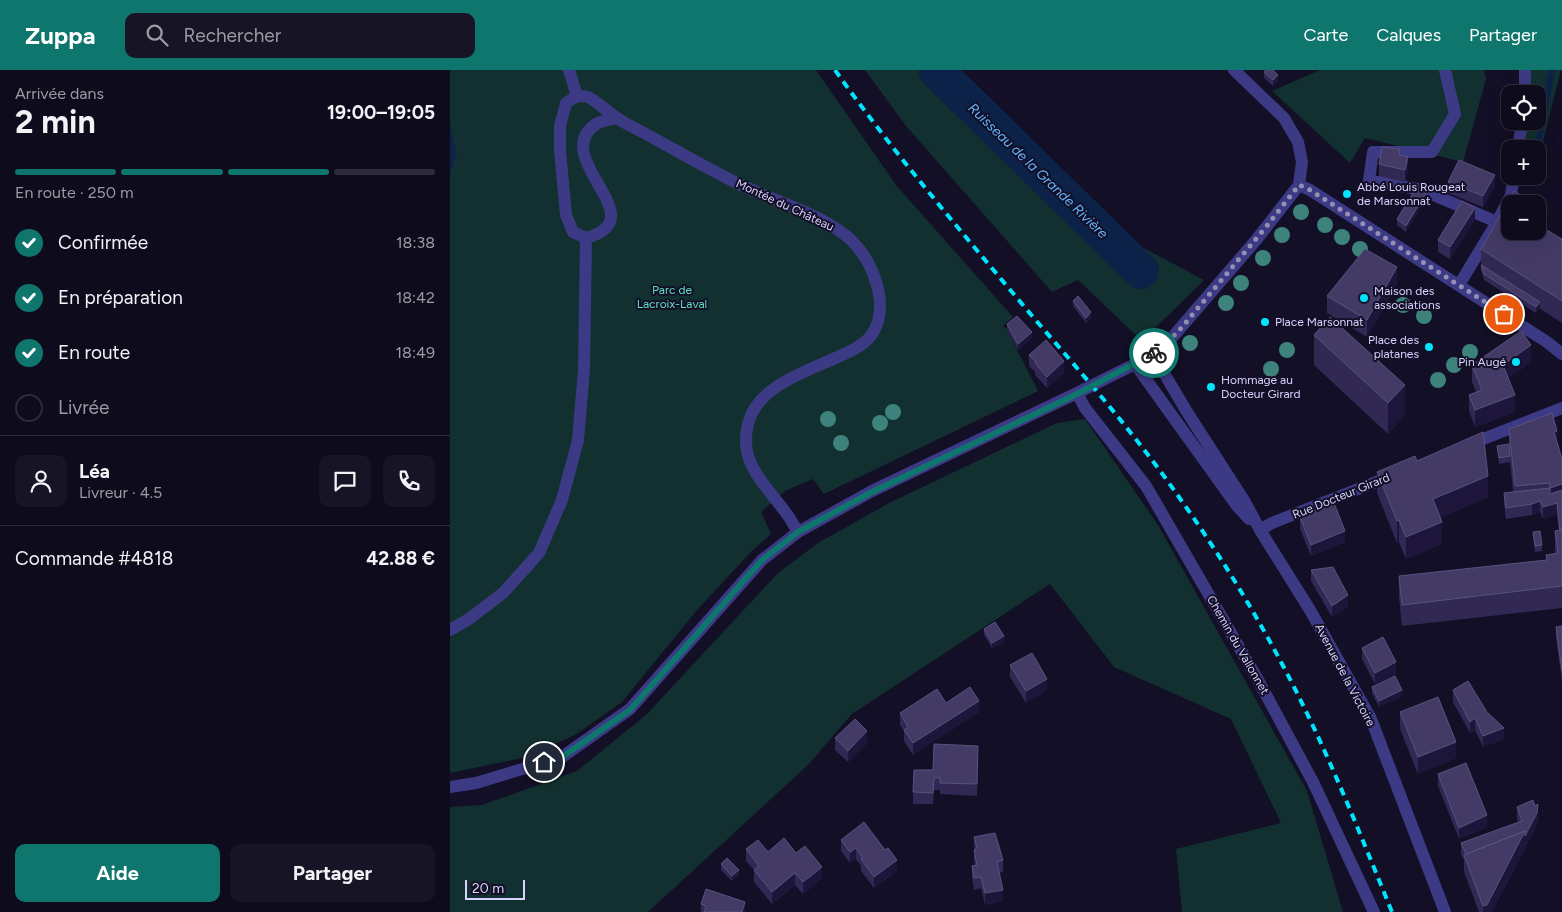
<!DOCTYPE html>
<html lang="fr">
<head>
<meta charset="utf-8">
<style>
  :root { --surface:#0e0b1c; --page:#171425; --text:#f1f3f6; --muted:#9b9ba3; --line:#2e2b3b; --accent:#0f766e }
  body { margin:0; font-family:Figtree,sans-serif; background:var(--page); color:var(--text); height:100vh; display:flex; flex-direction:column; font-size:19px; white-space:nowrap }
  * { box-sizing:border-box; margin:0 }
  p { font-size:16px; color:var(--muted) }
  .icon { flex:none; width:28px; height:28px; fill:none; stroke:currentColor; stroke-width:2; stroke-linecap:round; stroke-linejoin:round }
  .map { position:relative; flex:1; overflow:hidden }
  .sheet { display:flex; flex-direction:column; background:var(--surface); width:450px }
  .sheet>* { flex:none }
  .tools { position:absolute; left:1051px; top:15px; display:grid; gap:10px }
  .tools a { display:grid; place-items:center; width:45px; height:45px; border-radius:10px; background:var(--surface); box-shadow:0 5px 20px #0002,0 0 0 1px var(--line); font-size:25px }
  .scale { position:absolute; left:15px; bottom:12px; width:60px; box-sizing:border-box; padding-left:5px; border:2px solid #d9d4ff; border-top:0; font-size:14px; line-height:18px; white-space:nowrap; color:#d9d4ff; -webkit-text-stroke:4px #130f26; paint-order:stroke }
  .pin { position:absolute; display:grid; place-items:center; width:42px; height:42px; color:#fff; margin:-21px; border:2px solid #fff; border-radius:50%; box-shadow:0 1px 5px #0007 }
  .courier { position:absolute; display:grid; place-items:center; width:50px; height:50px; margin:-25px; border:4px solid #0f766e; border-radius:50%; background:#fff; color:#222; box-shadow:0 1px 6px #0007 }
  .overview em { font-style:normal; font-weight:700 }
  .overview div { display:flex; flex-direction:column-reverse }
  .overview { display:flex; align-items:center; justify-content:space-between; height:85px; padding:0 15px }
  h1 { font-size:32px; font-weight:700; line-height:38px }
  .bar { display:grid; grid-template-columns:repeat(4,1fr); gap:8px 5px; align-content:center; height:60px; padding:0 15px }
  .bar i { height:6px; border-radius:4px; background:var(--line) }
  .bar .selected { background:var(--accent) }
  .bar p { grid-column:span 4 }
  .line { display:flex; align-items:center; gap:12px; padding:0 15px; border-top:1px solid var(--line) }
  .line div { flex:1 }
  .round { display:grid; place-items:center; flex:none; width:52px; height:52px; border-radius:10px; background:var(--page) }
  ol { padding:0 15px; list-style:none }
  li { display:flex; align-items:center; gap:15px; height:55px }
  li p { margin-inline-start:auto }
  li .icon { padding:5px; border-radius:50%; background:var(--accent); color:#fff; stroke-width:4 }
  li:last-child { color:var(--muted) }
  li i { width:28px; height:28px; border:2px solid var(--line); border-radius:50% }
  .primary-button { display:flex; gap:10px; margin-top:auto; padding:10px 15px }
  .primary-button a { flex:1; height:58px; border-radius:10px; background:var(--accent); color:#fff; font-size:20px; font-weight:700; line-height:58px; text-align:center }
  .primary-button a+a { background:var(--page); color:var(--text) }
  header { display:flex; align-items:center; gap:30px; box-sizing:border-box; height:70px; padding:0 25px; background:var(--accent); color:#fff }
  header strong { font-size:24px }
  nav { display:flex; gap:28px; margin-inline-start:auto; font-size:18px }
  .search { width:350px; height:45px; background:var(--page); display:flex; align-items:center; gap:12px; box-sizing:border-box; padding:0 18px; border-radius:10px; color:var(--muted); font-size:19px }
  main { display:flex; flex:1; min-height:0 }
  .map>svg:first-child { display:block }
  .green { fill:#12302f }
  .water { fill:#0c2248 }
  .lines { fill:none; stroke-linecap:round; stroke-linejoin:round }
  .stream { stroke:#0c2248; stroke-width:6 }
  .river { stroke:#0c2248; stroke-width:36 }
  .minor { stroke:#3d3a85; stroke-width:12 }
  .rail { stroke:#00e5ff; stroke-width:4; stroke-dasharray:8 6; stroke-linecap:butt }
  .tree { fill:#3d827b }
  .wall { fill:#312854 }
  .shaded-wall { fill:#1d163a }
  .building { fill:#433a66; stroke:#5a527e }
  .done { stroke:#948fb3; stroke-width:5; stroke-dasharray:0 9 }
  .route { stroke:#0f766e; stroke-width:6 }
  .poi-dot { fill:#00e5ff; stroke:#130f26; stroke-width:2 }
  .labels { text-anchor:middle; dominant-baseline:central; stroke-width:4; stroke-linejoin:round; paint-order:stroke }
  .poi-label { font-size:12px; fill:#d9d4ff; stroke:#130f26; text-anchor:start }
  .street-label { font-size:12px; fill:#d9d4ff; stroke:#130f26 }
  .park-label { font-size:12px; fill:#5fe0c0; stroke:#130f26 }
  .water-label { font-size:14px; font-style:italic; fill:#62b6ff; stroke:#130f26 }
</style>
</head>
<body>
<header>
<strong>Zuppa</strong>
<div class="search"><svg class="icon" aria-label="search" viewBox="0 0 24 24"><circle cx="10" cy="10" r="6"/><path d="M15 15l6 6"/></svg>Rechercher</div>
<nav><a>Carte</a><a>Calques</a><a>Partager</a></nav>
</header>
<main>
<section class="sheet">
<div class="overview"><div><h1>2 min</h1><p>Arrivée dans</p></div><em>19:00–19:05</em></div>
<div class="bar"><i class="selected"></i><i class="selected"></i><i class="selected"></i><i></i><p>En route · 250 m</p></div>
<ol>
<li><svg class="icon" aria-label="check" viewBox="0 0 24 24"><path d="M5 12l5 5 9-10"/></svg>Confirmée<p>18:38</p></li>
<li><svg class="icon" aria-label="check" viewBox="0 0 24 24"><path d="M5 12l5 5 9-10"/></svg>En préparation<p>18:42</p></li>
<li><svg class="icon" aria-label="check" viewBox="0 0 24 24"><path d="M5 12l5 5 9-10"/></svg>En route<p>18:49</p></li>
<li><i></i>Livrée</li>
</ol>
<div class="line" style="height:90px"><a class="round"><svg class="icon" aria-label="person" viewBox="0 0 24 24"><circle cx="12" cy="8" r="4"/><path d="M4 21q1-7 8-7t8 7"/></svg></a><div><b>Léa</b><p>Livreur · 4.5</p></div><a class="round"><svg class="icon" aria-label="chat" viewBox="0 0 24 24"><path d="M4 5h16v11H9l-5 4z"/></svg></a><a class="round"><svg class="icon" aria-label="phone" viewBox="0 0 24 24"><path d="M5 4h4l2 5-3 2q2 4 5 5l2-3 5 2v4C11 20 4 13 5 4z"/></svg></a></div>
<div class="line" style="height:65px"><div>Commande #4818</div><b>42.88 €</b></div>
<div class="primary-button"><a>Aide</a><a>Partager</a></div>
</section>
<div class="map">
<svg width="1112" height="842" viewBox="0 0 1112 842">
  <rect width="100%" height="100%" fill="#130f26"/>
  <!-- green -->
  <path class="green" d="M0,0H366L446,115L563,247L553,256L557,260L588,321L374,424L363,409L335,421L311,442L321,464L300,483L247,540L172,632L125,665L72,688L0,703Z
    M415,0H496L499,5L656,158L754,210L692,271L628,210L602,222L456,56Z
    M870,0H1034L1036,9L1013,92L915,68L900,93L822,21Z
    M1079,0H1111L1091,79L1088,85V79H1070L1074,51H1088V24H1078Z
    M635,349L708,455L857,721L893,842H732L726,779L831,753L781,649L664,597L600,514L402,644L358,695L198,842H0V737L32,735L127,701L197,644L328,503L368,473L439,433L607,353Z"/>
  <!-- water -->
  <path class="water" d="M0,53L7,88L3,89L4,96L0,101Z"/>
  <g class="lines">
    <!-- stream -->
    <path class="stream" d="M1087,79L1102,0"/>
    <!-- river -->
    <path class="river" d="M486,0L691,201"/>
    <!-- minor -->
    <path class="minor" d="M119,0L127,26
      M995,0L1005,44L982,82H923L919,110L972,120L1047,152
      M1075,0V24
      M165,48C159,50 151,51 146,54C97,88 208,149 136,168L123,162L116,145L110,81V56L116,33L127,26C130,26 135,26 138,27C147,31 163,47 175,53C214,73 252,96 291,115C324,131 377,146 402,171C423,192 439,233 424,261C418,273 403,280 392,285C359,301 307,315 298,354C288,393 315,414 336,443C341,449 344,456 348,462
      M1068,79L1072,51
      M849,115L860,120L1097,272L1112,284
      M1009,215L1047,152L1061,125L1064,106
      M706,282L714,303L737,342L795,432L810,460L860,540L921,649L995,842
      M685,294L787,436L799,449
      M627,323L635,338L696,416L807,608L863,712L924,842
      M1018,375L1112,338
      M810,460L822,453L941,406
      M0,560L19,549L53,523L89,483L112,430L128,370L134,300L136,168
      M0,717L26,713L112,687L180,639L312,490L348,462L422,421L627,323L685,294L706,282L720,270L807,169L849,115L852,92L848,72L834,48L784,0"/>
    <!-- rail -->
    <path class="rail" d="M385,0C446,86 515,166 583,247C634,306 686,365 731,430C773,489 811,552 844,617C881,690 911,766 942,842"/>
  </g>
  <!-- trees -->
  <g class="tree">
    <circle cx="851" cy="142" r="8"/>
    <circle cx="875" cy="155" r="8"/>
    <circle cx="832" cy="165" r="8"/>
    <circle cx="892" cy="167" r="8"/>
    <circle cx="910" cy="179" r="8"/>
    <circle cx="813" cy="188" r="8"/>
    <circle cx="791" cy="213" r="8"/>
    <circle cx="776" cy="233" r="8"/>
    <circle cx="953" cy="235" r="8"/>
    <circle cx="974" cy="246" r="8"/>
    <circle cx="740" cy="273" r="8"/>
    <circle cx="837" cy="280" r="8"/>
    <circle cx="1020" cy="282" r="8"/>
    <circle cx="1004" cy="295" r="8"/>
    <circle cx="821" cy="299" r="8"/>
    <circle cx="988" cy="310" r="8"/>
    <circle cx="443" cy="342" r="8"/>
    <circle cx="378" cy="349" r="8"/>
    <circle cx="430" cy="353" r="8"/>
    <circle cx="391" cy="373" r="8"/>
  </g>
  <!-- wall -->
  <path class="wall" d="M814,2L828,11L823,16L814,8Z
    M929,94L958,99L955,112L929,106Z
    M998,112L1045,116L1033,137L998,123Z
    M976,128L956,162L947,155V149Z
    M1025,149L1000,189L988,182V170Z
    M1097,160L1112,169V253L1089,238L1086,243L1034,210L1031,200V179Z
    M947,214L917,267L877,243V226Z
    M623,231L641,248L636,253L623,236Z
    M557,254L582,268L568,280L557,260Z
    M864,265L955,345L938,364L864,295Z
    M579,285L614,303L597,318L585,305V302L579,296Z
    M1081,292L1058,308L1065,342L1025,357L1019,341V325L1026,322L1022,312V295Z
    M1059,359L1107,371L1112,389V538L952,556L949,528V506L1096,490V485L1105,484V461H1109L1107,444L1093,449L1090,442L1082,445L1056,449L1054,434V423L1063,422L1060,392L1049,394L1047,376L1059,375Z
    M967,391L1038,427L990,448L992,474L956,489L949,472L947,473L927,423V402Z
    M850,447L895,472L861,486L850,459Z
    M1083,462L1092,475V481L1085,482Z
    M861,500L898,537L882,547L861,511Z
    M1112,556V612L1106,568V557Z
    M534,559L554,572L542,578L534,565Z
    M912,578L946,604L925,614L912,589Z
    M560,595L597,620L576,633L560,607Z
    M922,617L952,626L929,637L922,623Z
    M1003,620L1054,669L1033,677L1025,660L1020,663L1003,632Z
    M496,633L529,642L463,685L454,671V661L450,655V643Z
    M950,642L1006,688L968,704L950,659Z
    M385,668L417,673L398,692L385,680Z
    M528,687L527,726L490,724V720H484L483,734H463V722L483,700Z
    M988,704L1037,757L1009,769L988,716Z
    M1067,737L1088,746L1087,755L1042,842H1029L1014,802V790L1011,784V773L1068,752L1067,748Z
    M524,767L553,790V802L549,803L553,831L535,835L531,818L524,820L522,807V796L525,795L524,791Z
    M391,770L447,801L424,818L411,801V796L406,789L400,793L391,781Z
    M296,779L346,783L372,808L353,824L345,815L322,834L304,812V800L296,791Z
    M271,794L289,805L282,811L271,800Z
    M251,834L295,842H251Z"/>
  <!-- shaded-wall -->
  <path class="shaded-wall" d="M828,5V11L823,16V10Z
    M958,87V99L955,112V100Z
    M1045,105V116L1033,137V126Z
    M976,123V128L956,162V156Z
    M1025,138V149L1000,189V177Z
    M1097,140V162L1088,155Z
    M947,197V214L917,267V250Z
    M1090,232V237L1086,243V237Z
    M641,242V248L636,253V248Z
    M582,262V268L568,280V274Z
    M1081,275V292L1053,312V295Z
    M614,291V303L597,318V307Z
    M955,315V345L938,364V333Z
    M1065,325V342L1025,357V340Z
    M1107,361V378L1104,362Z
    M1038,406V427L983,451V429Z
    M1112,414V431L1107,433V444L1093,449V437L1100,435V418Z
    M1090,431V442L1082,445V434Z
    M949,450V472L947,473V451Z
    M992,452V474L956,489V467Z
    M895,461V472L861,486V475Z
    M898,525V537L882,547V536Z
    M554,566V572L542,578V573Z
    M946,592V604L925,614V603Z
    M597,609V620L576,633V621Z
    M952,620V626L929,637V631Z
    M529,631V642L463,685V673Z
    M1025,648V660L1020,663V652Z
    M1054,658V669L1033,677V666Z
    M417,661V673L398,692V681Z
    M1006,672V688L968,704V687Z
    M1088,734L1087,755L1042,842H1033V836L1072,767Z
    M1037,745V757L1009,769V758Z
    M406,778V789L400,793V782Z
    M447,790V801L424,818V807Z
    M372,797V808L353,824V812Z
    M289,800V805L282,811V806Z
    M345,803V815L322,834V822Z
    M553,820V831L535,835V823Z
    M295,832V842H292Z"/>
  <!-- building -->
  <path class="building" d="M816,0H823L828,5L823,10L814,2Z
    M932,77L950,79L949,85L958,87L955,100L929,94Z
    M1009,90L1045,105L1033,126L998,112Z
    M966,118L976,123L956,156L947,149Z
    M1064,121L1086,134H1060V161H1088V135L1097,140L1088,155L1112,169V231L1031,179Z
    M1012,131L1025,138L1000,177L988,170Z
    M915,179L947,197L917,250L877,226Z
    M1031,195L1090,232L1086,237L1034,204Z
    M628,226L641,242L636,248L623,231Z
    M567,246L582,262L568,274L557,254Z
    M880,247L955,315L938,333L864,265Z
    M1071,261L1081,275L1053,295L1065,325L1025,340L1019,325L1032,320L1022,295Z
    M596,270L614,291L597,307L585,293L586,292L579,285Z
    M1102,343L1107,361L1104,362L1112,389V414L1100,418V413L1065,416L1059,359Z
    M1033,362L1038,406L983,429L992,452L956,467L949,450L947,451L927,402L965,386L967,391Z
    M1059,374L1060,386L1049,388L1047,376Z
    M1100,418V424L1112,420V460L1110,461L1107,433L1093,437L1090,431L1082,434L1056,438L1054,423Z
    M884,433L895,461L861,475L850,447Z
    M1112,460V516L952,535L949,506L1097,490L1096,485L1108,483L1105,461Z
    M1090,461L1092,475L1085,476L1083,462Z
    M883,497L898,525L882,536L861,500Z
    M545,552L554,566L542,573L534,559Z
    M1112,556V601L1106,557Z
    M933,567L946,592L925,603L912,578Z
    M582,583L597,609L576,621L560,595Z
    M945,606L952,620L929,631L922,617Z
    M1018,611L1037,642L1054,658L1033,666L1025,648L1020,652L1003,620Z
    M520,617L529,631L463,673L454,660L458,657L450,643L487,619L496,633Z
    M988,627L1006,672L968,687L950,642Z
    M405,649L417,661L398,681L385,668Z
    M484,674L528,676L527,714L490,713V708H484L483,723L463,722L464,700H483Z
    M1016,693L1037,745L1009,758L988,704Z
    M1083,730L1085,736L1088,734L1087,743L1075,766V761L1016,784L1011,773L1072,751L1067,737Z
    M414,752L435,780L438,778L447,790L424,807L411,789L413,788L406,778L400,782L391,770Z
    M1075,761L1037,835L1033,836L1014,785Z
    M545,763L553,790L547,792L553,820L535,823L531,807L524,808L522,796L527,795L524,780L527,778L524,767Z
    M334,768L346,783L355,776L372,797L353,812L345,803L322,822L304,800L309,796L296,779L308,770L318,782Z
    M277,788L289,800L282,806L271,794Z
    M256,819L295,832L292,842H254L256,836L251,834Z"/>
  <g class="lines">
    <!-- done -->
    <path class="done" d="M704,283L720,270L732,257L816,157L849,115L860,120L1054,244"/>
    <!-- route -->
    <path class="route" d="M94,692L112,687L180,640L312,490L348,462L422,422L627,324L704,283"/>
  </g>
  <!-- markers -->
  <g class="poi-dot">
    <circle cx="897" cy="124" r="5"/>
    <circle cx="914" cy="228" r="5"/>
    <circle cx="815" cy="252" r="5"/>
    <circle cx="979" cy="277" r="5"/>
    <circle cx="1066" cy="292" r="5"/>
    <circle cx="761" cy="317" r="5"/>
  </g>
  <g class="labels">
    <!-- poi labels -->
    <g class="poi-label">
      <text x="907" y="117">Abbé Louis Rougeat<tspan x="907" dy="14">de Marsonnat</tspan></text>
      <text x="924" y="221">Maison des<tspan x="924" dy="14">associations</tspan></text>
      <text x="825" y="252">Place Marsonnat</text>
      <text x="969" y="270" text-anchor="end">Place des<tspan x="969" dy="14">platanes</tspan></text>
      <text x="1056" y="292" text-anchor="end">Pin Augé</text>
      <text x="771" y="310">Hommage au<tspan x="771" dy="14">Docteur Girard</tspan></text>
    </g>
    <!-- street labels -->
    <g class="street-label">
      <text transform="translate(335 135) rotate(25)">Montée du Château</text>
      <text transform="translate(891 426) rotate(-22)">Rue Docteur Girard</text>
      <text transform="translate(788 575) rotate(60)">Chemin du Vallonnet</text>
      <text transform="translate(895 605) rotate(62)">Avenue de la Victoire</text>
    </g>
    <!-- park labels -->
    <g class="park-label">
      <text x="222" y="220">Parc de<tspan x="222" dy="14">Lacroix-Laval</tspan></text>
    </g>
    <!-- water labels -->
    <g class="water-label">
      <text transform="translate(588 101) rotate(44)">Ruisseau de la Grande Rivière</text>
    </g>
  </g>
</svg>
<div class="tools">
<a><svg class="icon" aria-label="locate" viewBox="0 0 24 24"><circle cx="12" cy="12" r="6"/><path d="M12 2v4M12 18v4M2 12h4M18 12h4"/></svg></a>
<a>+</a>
<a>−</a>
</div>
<div class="scale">20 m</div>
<div class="pin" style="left:1054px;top:244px;background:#ea580c"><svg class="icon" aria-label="bag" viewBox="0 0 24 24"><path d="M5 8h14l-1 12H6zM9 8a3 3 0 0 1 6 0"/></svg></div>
<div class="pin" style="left:94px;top:692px;background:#1f2937"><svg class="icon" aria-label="home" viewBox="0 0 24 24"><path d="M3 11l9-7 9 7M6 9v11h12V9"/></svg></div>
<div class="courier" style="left:704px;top:283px"><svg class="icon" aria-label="bike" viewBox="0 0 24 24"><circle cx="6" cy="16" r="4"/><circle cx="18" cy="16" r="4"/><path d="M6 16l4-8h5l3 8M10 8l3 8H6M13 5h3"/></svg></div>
</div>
</main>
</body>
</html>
